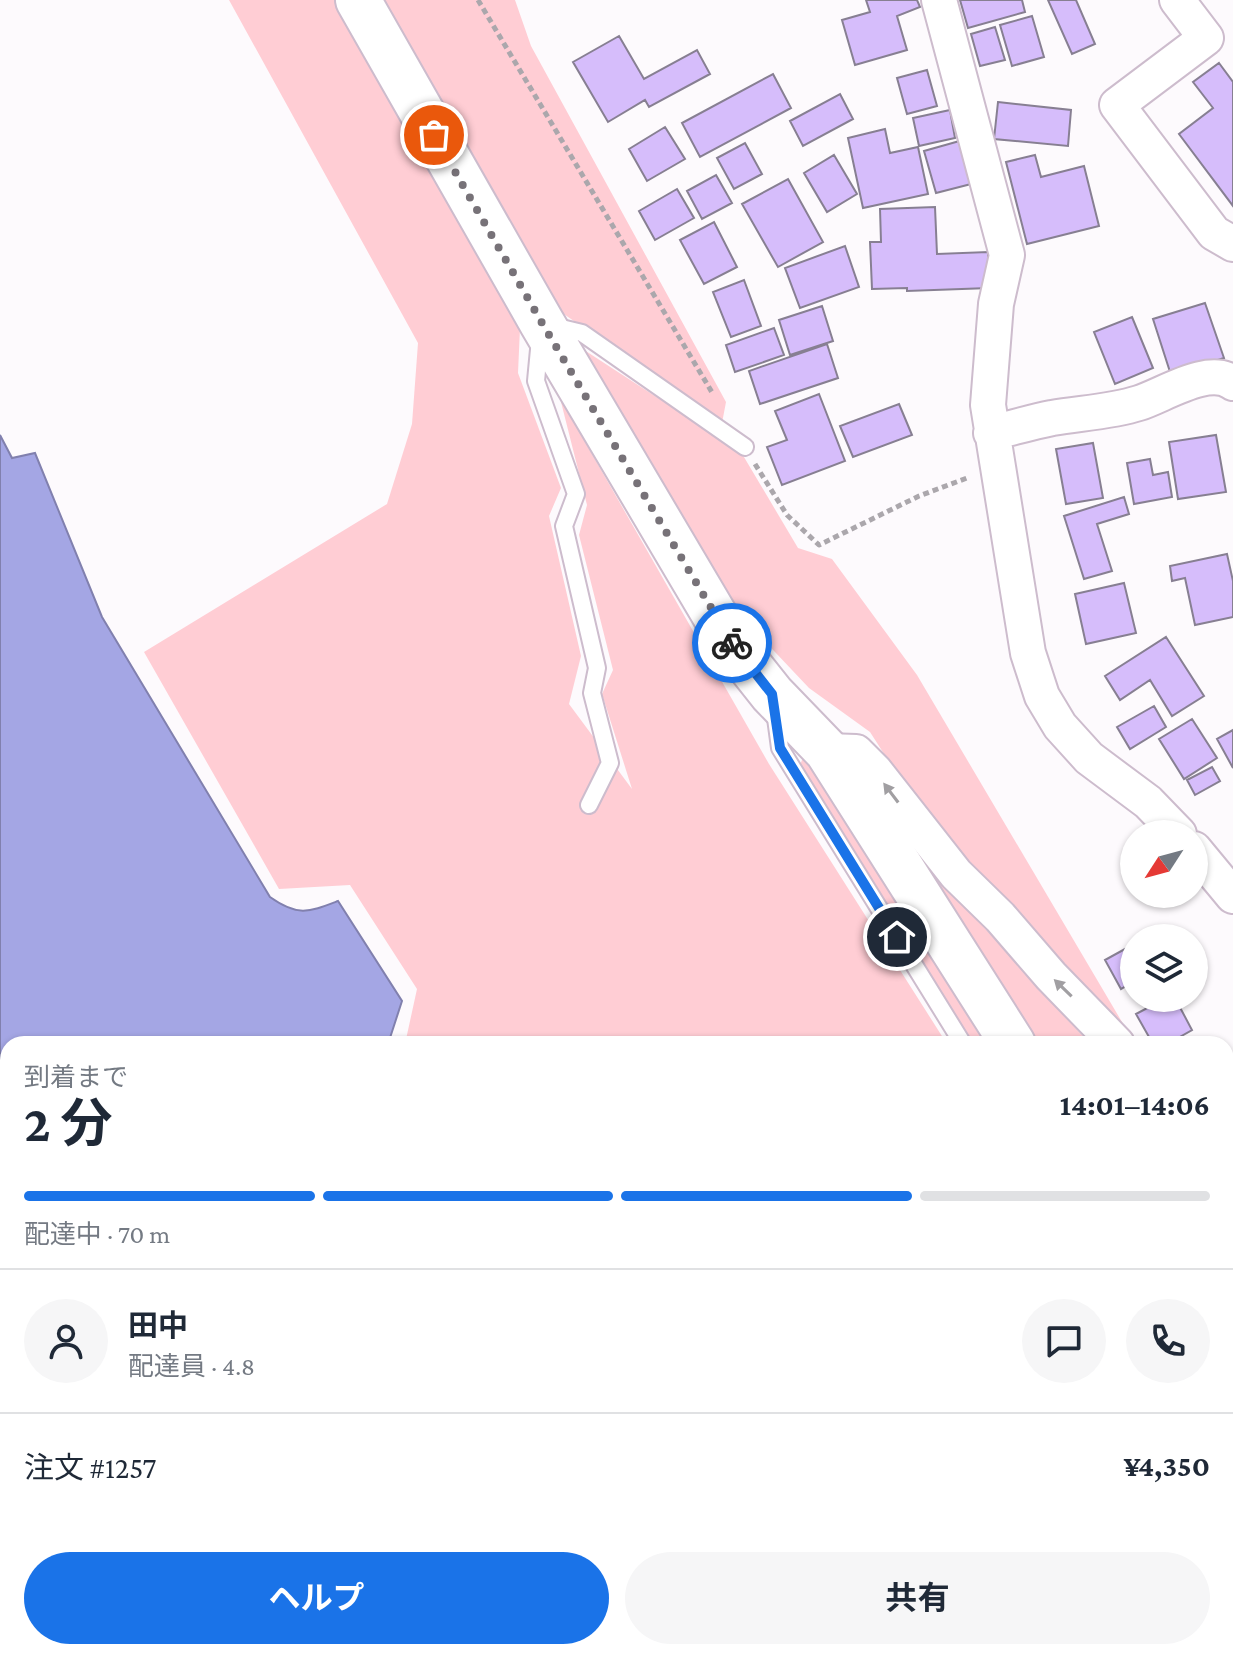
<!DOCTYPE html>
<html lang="ja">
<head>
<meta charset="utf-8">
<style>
  :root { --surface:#fff; --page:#f6f6f7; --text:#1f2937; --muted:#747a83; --line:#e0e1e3; --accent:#1a73e8 }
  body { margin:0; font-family:"Crimson Pro","Noto Sans JP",serif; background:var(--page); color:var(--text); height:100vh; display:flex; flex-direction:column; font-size:30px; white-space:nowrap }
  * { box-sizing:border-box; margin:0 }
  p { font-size:26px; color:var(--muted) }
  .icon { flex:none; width:44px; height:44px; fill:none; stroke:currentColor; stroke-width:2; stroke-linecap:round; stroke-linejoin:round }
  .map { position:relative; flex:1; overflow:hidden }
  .details { position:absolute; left:0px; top:1036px; width:1234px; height:624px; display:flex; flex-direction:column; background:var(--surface); border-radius:24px 24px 0 0; box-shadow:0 2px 6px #0004 }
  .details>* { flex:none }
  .needle { width:52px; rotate:234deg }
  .controls { position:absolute; left:1120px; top:820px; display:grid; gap:16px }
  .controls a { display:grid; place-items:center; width:88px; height:88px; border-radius:50%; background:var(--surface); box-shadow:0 2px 6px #0004; font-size:40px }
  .pin { position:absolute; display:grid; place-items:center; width:68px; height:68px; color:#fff; margin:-34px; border:4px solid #fff; border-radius:50%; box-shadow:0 2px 8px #0007 }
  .courier { position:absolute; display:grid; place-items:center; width:80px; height:80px; margin:-40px; border:6px solid #1a73e8; border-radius:50%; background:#fff; color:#222; box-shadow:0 2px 10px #0007 }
  .head em { font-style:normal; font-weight:700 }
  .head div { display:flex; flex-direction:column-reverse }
  .head { display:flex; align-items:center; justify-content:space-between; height:136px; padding:0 24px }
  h1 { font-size:52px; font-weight:700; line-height:60px }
  .bar { display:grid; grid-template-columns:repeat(4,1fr); gap:12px 8px; align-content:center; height:96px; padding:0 24px }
  .bar i { height:10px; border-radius:6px; background:var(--line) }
  .bar .current { background:var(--accent) }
  .bar p { grid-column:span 4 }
  .line { display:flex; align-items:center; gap:20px; padding:0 24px; border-top:2px solid var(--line) }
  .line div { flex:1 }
  .round { display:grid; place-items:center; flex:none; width:84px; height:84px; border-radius:42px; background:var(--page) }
  .action { display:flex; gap:16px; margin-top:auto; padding:16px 24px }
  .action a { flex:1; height:92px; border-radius:48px; background:var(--accent); color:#fff; font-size:32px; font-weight:700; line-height:92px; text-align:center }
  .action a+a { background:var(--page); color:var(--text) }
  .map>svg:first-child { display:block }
  .green { fill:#ffcdd4 }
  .water { fill:#a4a6e4; stroke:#8180ae; stroke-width:2 }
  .building { fill:#d6bdfb; stroke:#877f92; stroke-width:2 }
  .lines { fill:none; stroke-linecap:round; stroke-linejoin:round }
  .lane-casing { stroke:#cdbccd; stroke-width:20 }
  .street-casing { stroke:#cdbccd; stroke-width:38 }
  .secondary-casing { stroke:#cdbccd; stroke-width:48 }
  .path { stroke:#aba7ac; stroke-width:5; stroke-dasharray:6 4; stroke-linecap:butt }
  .lane { stroke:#fff; stroke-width:16 }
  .street { stroke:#fff; stroke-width:34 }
  .secondary { stroke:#fff; stroke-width:44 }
  .oneway { fill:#a19fa2 }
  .done { stroke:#777278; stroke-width:8; stroke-dasharray:0 14.4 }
  .route { stroke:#1a73e8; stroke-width:10 }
</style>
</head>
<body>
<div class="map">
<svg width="1233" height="1660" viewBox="0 0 1233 1660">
  <rect width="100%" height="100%" fill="#fdfafd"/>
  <!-- green -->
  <path class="green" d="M229,0H334L520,328L518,373L561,488L549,516L581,656L569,704L632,789L602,694L613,670L579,535L587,505L560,398L769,764L947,1044H405L417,989L350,885L279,889L144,652L387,504L412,424L418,343Z
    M378,0H515L531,46L726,402L722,423L555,308Z
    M578,346L741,452L798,548L832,559L917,675L1135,1044L947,852L870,732L809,688L743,618Z
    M804,755L985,1044H973L800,765Z
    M923,860L1090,1044H1037Z
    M1226,1227L1233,1240V1361L1226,1350Z
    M1226,1480L1233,1491V1660H744L739,1652H1226Z"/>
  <!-- water -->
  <path class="water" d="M0,435L12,458L35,453L102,617L270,897C298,917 309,912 338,901L402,1001L388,1044H8V1652H725L730,1660H0Z"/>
  <!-- building -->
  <path class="building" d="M866,0H917L920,7L897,16L907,50L855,65L842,20L870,12Z
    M960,0H1022L1025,12L968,28Z
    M1048,0H1076L1095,44L1072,54Z
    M1032,16L1044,57L1012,66L1000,25Z
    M995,27L1005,60L980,66L971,34Z
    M619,36L644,79L697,50L710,74L649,107L645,100L608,122L573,62Z
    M1219,63L1233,82V206L1179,134L1213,108L1193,82Z
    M927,70L937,106L907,114L897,78Z
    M773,74L791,108L700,157L682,123Z
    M840,94L853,119L803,146L790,121Z
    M998,102L1071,110L1068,146L994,139Z
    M950,110L955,138L919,146L913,118Z
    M665,127L685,159L647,181L629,149Z
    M885,129L890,153L918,147L928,194L863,208L848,138Z
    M963,140L975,183L936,193L924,151Z
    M745,143L762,174L734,189L717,158Z
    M834,155L857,194L827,212L804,173Z
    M1035,155L1041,177L1084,166L1099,226L1027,244L1006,162Z
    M716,175L732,203L702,219L687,191Z
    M788,179L823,242L778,267L742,204Z
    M677,189L694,218L655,240L639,211Z
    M935,207L937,254L988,252L989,288L907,291V288L872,289L870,242H881L880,209Z
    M714,222L737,267L704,284L680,240Z
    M845,246L859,287L800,308L785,268Z
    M744,280L761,326L731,337L713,292Z
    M1205,303L1224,358L1171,375L1153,319Z
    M822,306L833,341L790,355L779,320Z
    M1132,317L1153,368L1115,384L1094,332Z
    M774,328L784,355L735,372L726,345Z
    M827,344L838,378L760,404L749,371Z
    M819,394L845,461L782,485L767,447L787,440L775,411Z
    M899,404L912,435L853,457L840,426Z
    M1216,435L1226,492L1178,499L1169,442Z
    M1093,443L1103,498L1066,504L1056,449Z
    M1150,459L1153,475L1168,472L1172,497L1134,504L1127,463Z
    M1124,497L1129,514L1097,524L1112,571L1084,579L1064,516Z
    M1227,554L1233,581V617L1195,625L1185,578L1172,581L1170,566Z
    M1124,583L1136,633L1086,644L1075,594Z
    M1166,637L1204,696L1172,716L1150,680L1120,700L1105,676Z
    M1154,706L1166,727L1130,749L1117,727Z
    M1192,719L1217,758L1184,779L1159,739Z
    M1233,730V768L1217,739Z
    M1212,767L1220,781L1195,795L1187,780Z
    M1134,944V981L1121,989L1105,960Z
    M1166,998H1175L1192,1030L1178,1038L1182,1044H1153L1136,1014Z
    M1231,1110L1233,1168L1228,1172L1226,1114Z"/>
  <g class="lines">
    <defs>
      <path id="lane" d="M553,326L582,333L745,447
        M540,339L536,381L576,494L564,526L597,668L592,693L610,763L589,805
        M775,711L780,748L963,1044
        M1226,1462L1233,1473"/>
      <path id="street" d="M939,0L1007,255L996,304L988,405L1028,653L1042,696L1060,726L1089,758L1148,802L1179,834
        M1177,0L1206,38L1117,105L1214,233L1233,244
        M991,433C1012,428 1032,422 1052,418C1081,413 1111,412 1139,403C1164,395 1209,365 1233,383
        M827,751L856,752L875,771L956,874L1000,917L1051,976L1117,1044
        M1194,849L1233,896
        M1226,1089L1233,1084"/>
      <path id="secondary" d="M358,0L542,323L730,641L772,694L827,751L1013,1044
        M1226,1385L1233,1397"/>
    </defs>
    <!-- lane casing -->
    <use href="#lane" class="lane-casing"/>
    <!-- street casing -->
    <use href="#street" class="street-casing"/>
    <!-- secondary casing -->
    <use href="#secondary" class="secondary-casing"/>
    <!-- path -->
    <path class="path" d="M478,0L713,394
      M755,464L787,515L819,545L919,496L967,478
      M1226,1272L1233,1283"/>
    <!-- lane -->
    <use href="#lane" class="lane"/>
    <!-- street -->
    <use href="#street" class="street"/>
    <!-- secondary -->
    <use href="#secondary" class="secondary"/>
  </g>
  <!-- one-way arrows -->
  <defs><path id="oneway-solid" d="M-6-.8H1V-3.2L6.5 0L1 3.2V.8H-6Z" transform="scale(2)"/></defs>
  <g class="oneway">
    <use href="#oneway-solid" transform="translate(891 793) rotate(-127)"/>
    <use href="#oneway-solid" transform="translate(1063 988) rotate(-136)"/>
  </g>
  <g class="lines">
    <!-- done -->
    <path class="done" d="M434,135L542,323L732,643"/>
    <!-- route -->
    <path class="route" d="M732,643L772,694L780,748L897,937"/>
  </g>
</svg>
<div class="controls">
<a><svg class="needle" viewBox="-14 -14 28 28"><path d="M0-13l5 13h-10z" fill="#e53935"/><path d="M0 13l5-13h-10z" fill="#747a83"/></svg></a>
<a><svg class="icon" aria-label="layers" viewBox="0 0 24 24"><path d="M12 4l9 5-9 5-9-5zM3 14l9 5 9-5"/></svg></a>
</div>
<div class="pin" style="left:434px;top:135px;background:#ea580c"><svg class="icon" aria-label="bag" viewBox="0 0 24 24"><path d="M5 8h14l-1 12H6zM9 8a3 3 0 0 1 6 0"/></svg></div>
<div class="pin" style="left:897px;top:937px;background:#1f2937"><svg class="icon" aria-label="home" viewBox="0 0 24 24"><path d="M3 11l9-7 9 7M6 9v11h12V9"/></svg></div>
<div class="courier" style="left:732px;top:643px"><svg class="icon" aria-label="bike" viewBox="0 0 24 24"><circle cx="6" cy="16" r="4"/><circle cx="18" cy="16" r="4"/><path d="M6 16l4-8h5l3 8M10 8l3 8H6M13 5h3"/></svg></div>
<section class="details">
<div class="head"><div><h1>2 分</h1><p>到着まで</p></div><em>14:01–14:06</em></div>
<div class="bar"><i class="current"></i><i class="current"></i><i class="current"></i><i></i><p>配達中 · 70 m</p></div>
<div class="line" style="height:144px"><a class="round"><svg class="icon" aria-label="person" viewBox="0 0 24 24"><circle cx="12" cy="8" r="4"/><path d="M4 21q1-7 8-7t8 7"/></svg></a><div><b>田中</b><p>配達員 · 4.8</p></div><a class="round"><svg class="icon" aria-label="chat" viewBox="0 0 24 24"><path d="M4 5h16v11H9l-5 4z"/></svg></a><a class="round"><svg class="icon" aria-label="phone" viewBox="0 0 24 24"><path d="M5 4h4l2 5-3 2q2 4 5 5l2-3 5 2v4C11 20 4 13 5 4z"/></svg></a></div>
<div class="line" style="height:104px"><div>注文 #1257</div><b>¥4,350</b></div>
<div class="action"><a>ヘルプ</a><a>共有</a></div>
</section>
</div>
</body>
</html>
